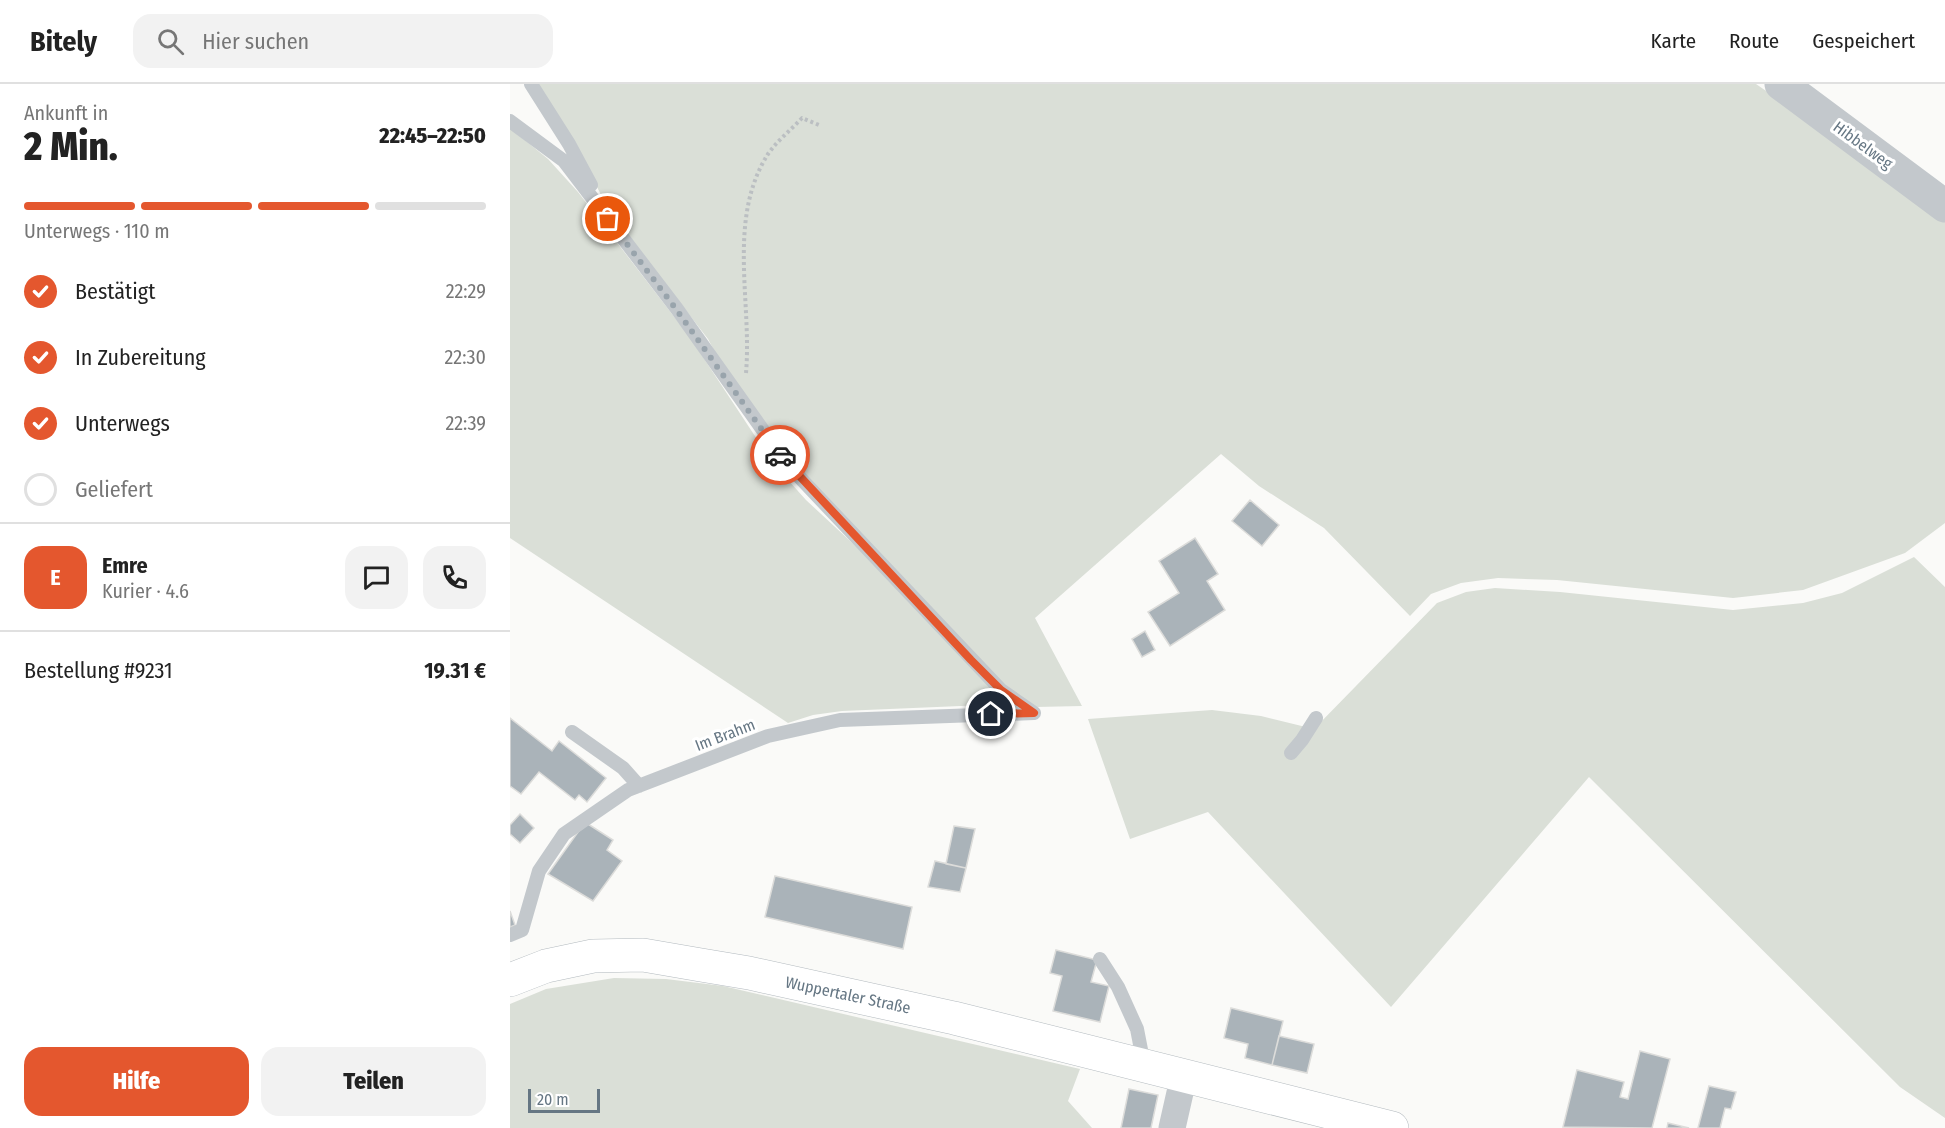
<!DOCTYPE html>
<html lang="de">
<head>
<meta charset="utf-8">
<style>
  :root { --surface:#fff; --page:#f2f2f2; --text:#222; --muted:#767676; --line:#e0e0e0; --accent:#e4572e }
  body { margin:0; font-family:"Fira Sans Condensed",sans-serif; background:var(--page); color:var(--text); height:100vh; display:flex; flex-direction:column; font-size:22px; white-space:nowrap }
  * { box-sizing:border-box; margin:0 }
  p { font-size:20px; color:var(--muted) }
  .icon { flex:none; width:33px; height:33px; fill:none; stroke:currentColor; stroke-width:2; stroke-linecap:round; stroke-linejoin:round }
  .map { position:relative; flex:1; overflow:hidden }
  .sheet { display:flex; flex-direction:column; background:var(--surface); width:510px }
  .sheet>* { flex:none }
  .scale { position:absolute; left:18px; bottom:15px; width:72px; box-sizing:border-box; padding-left:6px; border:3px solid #657683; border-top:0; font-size:16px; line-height:21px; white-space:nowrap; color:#657683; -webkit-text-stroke:4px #fff; paint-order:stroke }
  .pin { position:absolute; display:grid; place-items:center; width:51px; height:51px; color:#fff; margin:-26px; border:3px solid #fff; border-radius:50%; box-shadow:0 2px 6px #0007 }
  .courier { position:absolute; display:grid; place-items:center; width:60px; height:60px; margin:-30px; border:4px solid #e4572e; border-radius:50%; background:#fff; color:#222; box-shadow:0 2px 8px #0007 }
  .overview em { font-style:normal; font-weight:800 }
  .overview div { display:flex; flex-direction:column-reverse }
  .overview { display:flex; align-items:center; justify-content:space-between; height:102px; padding:0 24px }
  h1 { font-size:39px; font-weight:800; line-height:45px }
  .bar { display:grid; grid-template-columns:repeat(4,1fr); gap:9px 6px; align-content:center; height:72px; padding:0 24px }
  .bar i { height:8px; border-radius:4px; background:var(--line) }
  .bar .on { background:var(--accent) }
  .bar p { grid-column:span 4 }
  .line { display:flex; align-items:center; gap:15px; padding:0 24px; border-top:2px solid var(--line) }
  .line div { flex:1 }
  .round { display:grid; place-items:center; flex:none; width:63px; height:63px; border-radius:18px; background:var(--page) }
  ol { padding:0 24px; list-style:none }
  li { display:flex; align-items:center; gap:18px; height:66px }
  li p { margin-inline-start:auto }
  li .icon { padding:6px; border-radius:50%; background:var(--accent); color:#fff; stroke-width:4 }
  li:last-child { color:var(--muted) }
  li i { width:33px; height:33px; border:3px solid var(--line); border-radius:50% }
  .action { display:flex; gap:12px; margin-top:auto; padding:12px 24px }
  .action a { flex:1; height:69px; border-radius:18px; background:var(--accent); color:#fff; font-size:24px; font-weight:800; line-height:69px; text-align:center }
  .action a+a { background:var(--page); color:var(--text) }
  header { display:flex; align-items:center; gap:36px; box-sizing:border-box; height:84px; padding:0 30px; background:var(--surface); border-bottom:2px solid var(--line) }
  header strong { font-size:28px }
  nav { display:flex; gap:33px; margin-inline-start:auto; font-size:21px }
  .search { width:420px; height:54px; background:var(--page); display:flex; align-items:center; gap:15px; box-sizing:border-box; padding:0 21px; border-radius:18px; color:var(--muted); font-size:22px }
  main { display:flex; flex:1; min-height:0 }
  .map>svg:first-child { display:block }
  .green { fill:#dadfd7 }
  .building { fill:#aab3b9; stroke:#dcdcda; stroke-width:1.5 }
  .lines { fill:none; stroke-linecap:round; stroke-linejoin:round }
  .secondary-casing { stroke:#b3babf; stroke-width:34 }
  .path { stroke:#bbbfc2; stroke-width:4; stroke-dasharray:3 3; stroke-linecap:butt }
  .service { stroke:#c3c8cc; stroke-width:14 }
  .minor { stroke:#c3c8cc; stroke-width:27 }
  .tertiary { stroke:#c3c8cc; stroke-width:33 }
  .secondary { stroke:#fff; stroke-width:33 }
  .done { stroke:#99a4ac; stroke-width:6; stroke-dasharray:0 10.8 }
  .route { stroke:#e4572e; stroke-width:8 }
  .labels { text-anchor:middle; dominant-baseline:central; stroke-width:6; stroke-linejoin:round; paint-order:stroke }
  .street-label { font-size:16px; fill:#657683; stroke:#fff }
</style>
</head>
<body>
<header>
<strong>Bitely</strong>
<div class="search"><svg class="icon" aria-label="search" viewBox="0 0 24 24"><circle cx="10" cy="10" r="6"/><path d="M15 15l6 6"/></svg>Hier suchen</div>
<nav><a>Karte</a><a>Route</a><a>Gespeichert</a></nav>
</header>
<main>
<section class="sheet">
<div class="overview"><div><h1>2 Min.</h1><p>Ankunft in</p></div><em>22:45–22:50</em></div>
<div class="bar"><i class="on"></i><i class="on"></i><i class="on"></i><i></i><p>Unterwegs · 110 m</p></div>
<ol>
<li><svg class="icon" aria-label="check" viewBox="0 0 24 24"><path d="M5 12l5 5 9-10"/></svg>Bestätigt<p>22:29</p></li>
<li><svg class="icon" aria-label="check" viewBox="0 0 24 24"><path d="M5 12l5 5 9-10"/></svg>In Zubereitung<p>22:30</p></li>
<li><svg class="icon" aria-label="check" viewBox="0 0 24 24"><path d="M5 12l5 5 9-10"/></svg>Unterwegs<p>22:39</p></li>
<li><i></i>Geliefert</li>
</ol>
<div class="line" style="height:108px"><b class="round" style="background:var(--accent);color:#fff">E</b><div><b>Emre</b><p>Kurier · 4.6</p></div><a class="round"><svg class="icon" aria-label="chat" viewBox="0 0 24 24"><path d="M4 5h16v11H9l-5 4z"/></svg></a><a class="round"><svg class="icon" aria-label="phone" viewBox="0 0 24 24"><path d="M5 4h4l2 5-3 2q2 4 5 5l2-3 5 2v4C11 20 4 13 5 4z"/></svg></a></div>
<div class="line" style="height:78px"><div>Bestellung #9231</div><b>19.31 €</b></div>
<div class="action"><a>Hilfe</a><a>Teilen</a></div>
</section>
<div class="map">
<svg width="1435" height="1044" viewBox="0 0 1435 1044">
  <rect width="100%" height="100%" fill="#fafaf8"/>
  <!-- green -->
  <path class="green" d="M27,0H1246L1368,84L1435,135V439L1395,469L1293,506L1223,514L1047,496L988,494L951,499L921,510L900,532L814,444L749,402L711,370L525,534L572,622L526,623L495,602C412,515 322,432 251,335C232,309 213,284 198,255L100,128L64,59Z
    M0,44L38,75L68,108L179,252L262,378L296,416L352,468L498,620L332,627L303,631L278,639L0,454Z
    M1404,473L1435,503V1034L1390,1003L1079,693L881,923L698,728L620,755L578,635L702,626L751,632L804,645L927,519L956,508L985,504L1050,508L1223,526L1293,519L1332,509Z
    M104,894L156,895L213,902L570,985L558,1017L582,1044H0V920L36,905Z"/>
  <!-- building -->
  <path class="building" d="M740,416L769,441L752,462L722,437Z
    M685,454L708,490L697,497L715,526L660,562L638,528L669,509L649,477Z
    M635,547L645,566L632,573L622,555Z
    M0,634L42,667L49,657L96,694L77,718L69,711L65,716L29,688L11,710L0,702Z
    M10,730L24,744L10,759L0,750V741Z
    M78,740L103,756L97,766L112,777L83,817L38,790L68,748Z
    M444,742L465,745L456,784L436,780Z
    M425,777L456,784L450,808L418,803Z
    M265,792L402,823L393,865L255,833Z
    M0,827L5,841L0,843Z
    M546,866L587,876L581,898L599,902L590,938L543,927L552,892L540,889Z
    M721,924L773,937L762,981L735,974L738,960L714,954Z
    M769,952L804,960L797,989L762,981Z
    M1130,967L1160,975L1142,1044L1053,1043L1067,986L1114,998L1110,1013L1118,1015Z
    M1199,1002L1226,1008L1221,1025L1215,1024L1210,1044H1188Z
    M619,1005L648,1011L641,1044H611Z
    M1158,1039L1179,1044H1157Z"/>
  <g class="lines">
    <defs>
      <path id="secondary" d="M0,896L36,882L83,872L133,871L191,881L239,889L444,934L882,1044"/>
    </defs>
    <!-- secondary casing -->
    <use href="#secondary" class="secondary-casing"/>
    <!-- path -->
    <path class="path" d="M236,289C242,219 218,139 255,75C263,60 280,47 292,34L309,41"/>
    <!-- service -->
    <path class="service" d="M21,0L59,60L81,101
      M0,37L54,77L167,225L277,380L491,606L524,629
      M62,648L113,684L129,702
      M781,669L792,656L806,634
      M0,851L12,846L29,787L54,750L118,706L258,652L330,636L524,629
      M590,875L608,903L627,945L634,981"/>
    <!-- minor -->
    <path class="minor" d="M662,1044L674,991"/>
    <!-- tertiary -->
    <path class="tertiary" d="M1271,0L1435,122"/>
    <!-- secondary -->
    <use href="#secondary" class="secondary"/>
  </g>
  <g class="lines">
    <!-- done -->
    <path class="done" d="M98,135L166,225L270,371"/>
    <!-- route -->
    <path class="route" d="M270,371L461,576L491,606L524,629L481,630"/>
  </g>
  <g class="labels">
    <!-- street labels -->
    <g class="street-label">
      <text transform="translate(1353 61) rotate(36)">Hibbelweg</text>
      <text transform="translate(215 651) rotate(-21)">Im Brahm</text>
      <text transform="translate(338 911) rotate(12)">Wuppertaler Straße</text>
    </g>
  </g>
</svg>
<div class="scale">20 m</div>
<div class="pin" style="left:98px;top:135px;background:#ea580c"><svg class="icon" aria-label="bag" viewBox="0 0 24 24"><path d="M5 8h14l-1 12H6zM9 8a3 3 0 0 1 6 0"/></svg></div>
<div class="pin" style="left:481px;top:630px;background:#1f2937"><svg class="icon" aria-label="home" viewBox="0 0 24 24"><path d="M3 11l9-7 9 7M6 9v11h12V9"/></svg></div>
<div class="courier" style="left:270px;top:371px"><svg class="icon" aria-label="car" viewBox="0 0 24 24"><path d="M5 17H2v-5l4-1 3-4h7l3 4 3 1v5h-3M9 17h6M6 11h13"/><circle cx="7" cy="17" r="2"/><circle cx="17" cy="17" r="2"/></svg></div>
</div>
</main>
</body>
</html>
